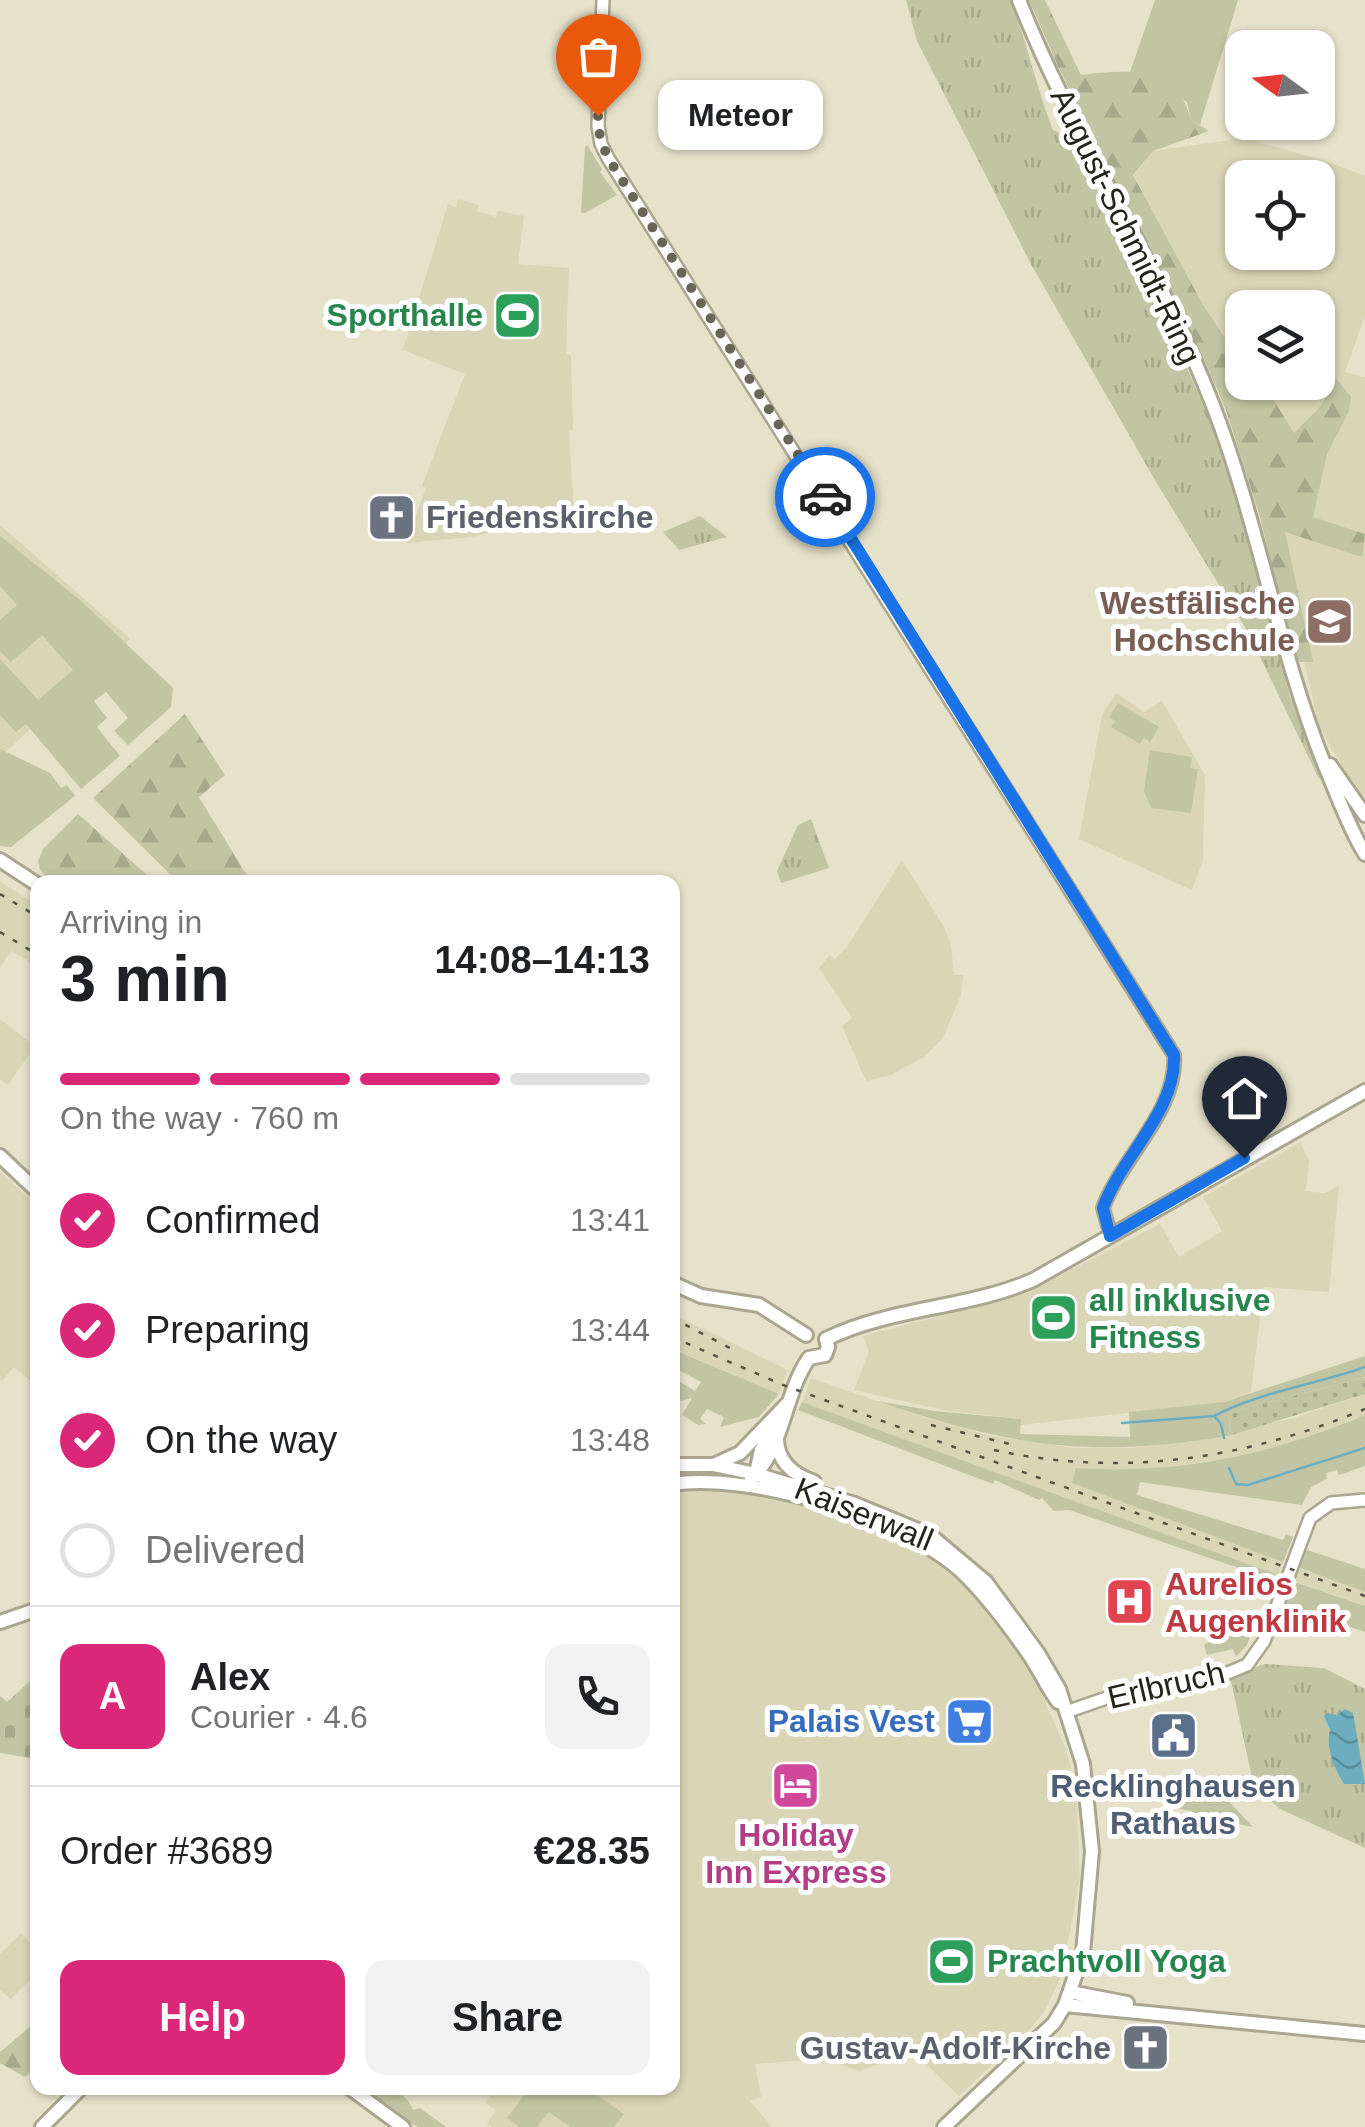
<!DOCTYPE html>
<html lang="en">
<head>
<meta charset="utf-8">
<style>
  :root { --surface:#fff; --page:#f2f2f2; --text:#202124; --muted:#757577; --line:#e0e0e0; --accent:#db2777 }
  body { margin:0; font-family:Helvetica,sans-serif; background:var(--page); color:var(--text); height:100vh; display:flex; flex-direction:column; font-size:38px; white-space:nowrap }
  * { box-sizing:border-box; margin:0 }
  p { font-size:32px; color:var(--muted) }
  .icon { flex:none; width:55px; height:55px; fill:none; stroke:currentColor; stroke-width:2; stroke-linecap:round; stroke-linejoin:round }
  .map { position:relative; flex:1; overflow:hidden }
  .details { position:absolute; left:30px; top:875px; width:650px; height:1220px; display:flex; flex-direction:column; background:var(--surface); border-radius:20px; box-shadow:0 2px 8px #0004 }
  .details>* { flex:none }
  .needle { width:65px; rotate:285deg }
  .fabs { position:absolute; left:1225px; top:30px; display:grid; gap:20px }
  .fabs a { display:grid; place-items:center; width:110px; height:110px; border-radius:20px; background:var(--surface); box-shadow:0 2px 8px #0004; font-size:50px }
  .pin { position:absolute; display:grid; place-items:center; width:85px; height:85px; color:#fff; margin:-102px -42px; border-radius:50% 50% 50% 0; rotate:-45deg; box-shadow:0 0 10px #0007 }
  .pin .icon { rotate:45deg }
  .courier { position:absolute; display:grid; place-items:center; width:100px; height:100px; margin:-50px; border:8px solid #1a73e8; border-radius:50%; background:#fff; color:#222; box-shadow:0 2px 12px #0007 }
  .bubble { position:absolute; height:70px; border-radius:20px; background:var(--surface); box-shadow:0 2px 8px #0004; font-size:32px; font-weight:600; line-height:70px; text-align:center }
  .summary em { font-style:normal; font-weight:600 }
  .summary div { display:flex; flex-direction:column-reverse }
  .summary { display:flex; align-items:center; justify-content:space-between; height:170px; padding:0 30px }
  h1 { font-size:65px; font-weight:600; line-height:75px }
  .bar { display:grid; grid-template-columns:repeat(4,1fr); gap:15px 10px; align-content:center; height:120px; padding:0 30px }
  .bar i { height:12px; border-radius:8px; background:var(--line) }
  .bar .current { background:var(--accent) }
  .bar p { grid-column:span 4 }
  .line { display:flex; align-items:center; gap:25px; padding:0 30px; border-top:2px solid var(--line) }
  .line div { flex:1 }
  .round { display:grid; place-items:center; flex:none; width:105px; height:105px; border-radius:20px; background:var(--page) }
  ol { padding:0 30px; list-style:none }
  li { display:flex; align-items:center; gap:30px; height:110px }
  li p { margin-inline-start:auto }
  li .icon { padding:10px; border-radius:50%; background:var(--accent); color:#fff; stroke-width:4 }
  li:last-child { color:var(--muted) }
  li i { width:55px; height:55px; border:5px solid var(--line); border-radius:50% }
  .action { display:flex; gap:20px; margin-top:auto; padding:20px 30px }
  .action a { flex:1; height:115px; border-radius:20px; background:var(--accent); color:#fff; font-size:40px; font-weight:600; line-height:115px; text-align:center }
  .action a+a { background:var(--page); color:var(--text) }
  .map>svg:first-child { display:block }
  .built { fill:#dad5b7; fill-rule:evenodd }
  .grass { fill:#c1c5a3 }
  .forest { fill:url(#forest-firs) }
  .cemetery { fill:url(#cemetery-stones) }
  .park { fill:url(#park-tufts) }
  .garden { fill:url(#garden-dots) }
  .water { fill:url(#water-waves) }
  .lines { fill:none; stroke-linecap:round; stroke-linejoin:round }
  .stream { stroke:#6caec0; stroke-width:2.5 }
  .tertiary-casing { stroke:#aaa68f; stroke-width:16 }
  .secondary-casing { stroke:#aaa68f; stroke-width:18 }
  .tertiary { stroke:#fff; stroke-width:11 }
  .secondary { stroke:#fff; stroke-width:12 }
  .rail { stroke:#565447; stroke-width:2.5; stroke-dasharray:5 10; stroke-linecap:butt }
  .done { stroke:#696658; stroke-width:10; stroke-dasharray:0 18 }
  .route { stroke:#1a73e8; stroke-width:12 }
  .labels { text-anchor:middle; dominant-baseline:central; stroke-width:10; stroke-linejoin:round; paint-order:stroke }
  .street-label { font-size:32px; fill:#25241b; stroke:#fff }
  .leisure-label { font-size:32px; font-weight:bold; fill:#27864d; stroke:#fff; text-anchor:start }
  .worship-label { font-size:32px; font-weight:bold; fill:#5b616d; stroke:#fff; text-anchor:start }
  .education-label { font-size:32px; font-weight:bold; fill:#785e54; stroke:#fff; text-anchor:end }
  .health-label { font-size:32px; font-weight:bold; fill:#be3a42; stroke:#fff; text-anchor:start }
  .shop-label { font-size:32px; font-weight:bold; fill:#366cbe; stroke:#fff; text-anchor:end }
  .service-label { font-size:32px; font-weight:bold; fill:#4e5e75; stroke:#fff }
  .hotel-label { font-size:32px; font-weight:bold; fill:#b23c85; stroke:#fff }
</style>
</head>
<body>
<div class="map">
<svg width="1365" height="2127" viewBox="0 0 1365 2127">
  <defs>
    <pattern id="forest-firs" width="22" height="20" patternUnits="userSpaceOnUse" patternTransform="scale(2.5)"><rect width="22" height="20" fill="#c1c5a3"/><path d="M5 1l3.5 6h-7zM16 11l3.5 6h-7z" fill="#a6a98c"/></pattern>
    <pattern id="cemetery-stones" width="16" height="16" patternUnits="userSpaceOnUse" patternTransform="scale(2.5)"><rect width="16" height="16" fill="#c1c5a3"/><path d="M2 7V4a2 2 0 0 1 4 0v3zM10 15v-3a2 2 0 0 1 4 0v3z" fill="#a6a98c"/></pattern>
    <pattern id="park-tufts" width="24" height="20" patternUnits="userSpaceOnUse" patternTransform="scale(2.5)"><rect width="24" height="20" fill="#c1c5a3"/><path d="M3 7l-1-3M5 7V3M7 7l1-3M15 17l-1-3M17 17v-4M19 17l1-3" fill="none" stroke="#a6a98c"/></pattern>
    <pattern id="garden-dots" width="8" height="8" patternUnits="userSpaceOnUse" patternTransform="scale(2.5)"><rect width="8" height="8" fill="#c1c5a3"/><path d="M2 2h.1M6 6h.1" fill="none" stroke="#a6a98c" stroke-width="1.8" stroke-linecap="round"/></pattern>
    <pattern id="water-waves" width="16" height="10" patternUnits="userSpaceOnUse" patternTransform="scale(2.5)"><rect width="16" height="10" fill="#6caec0"/><path d="M0 5q4-4 8 0t8 0" fill="none" stroke="#598d9b"/></pattern>
  </defs>
  <rect width="100%" height="100%" fill="#e6e2ca"/>
  <!-- built -->
  <path class="built" d="M1244,138L1326,161L1365,176V316L1345,372L1365,377V796L1361,798L1319,727L1252,430L1218,351L1134,175L1153,151ZM1242,178H1318V252H1242ZM1242,308H1318V382H1242Z
    M458,199L479,205L477,211L496,217L498,211L524,216L518,264L569,268L566,353L571,356L573,430L569,431L574,512L472,537L406,543L426,488L422,486L465,374L403,350L448,204L456,207Z
    M0,525L130,639L0,757Z
    M1116,693L1144,712L1162,701L1205,775L1203,860L1192,890L1079,839L1102,715Z
    M902,860L944,927L951,945L954,975H963L961,995L943,1038L924,1057L891,1075L866,1081L842,1026L852,1018L819,968L830,955L835,959L847,947Z
    M0,881L38,906L37,966L11,951L0,968Z
    M0,1019L35,1046L8,1085L0,1079Z
    M1300,1142L1309,1160L1306,1191L1324,1193L1339,1186L1329,1292L1264,1287L1251,1392L1224,1402L1021,1425L1020,1419L943,1410L854,1390L869,1352L863,1336L1024,1294L1160,1224L1179,1257L1222,1231L1203,1197Z
    M0,1172L37,1205V1386L14,1367L1,1382L0,1378Z
    M672,1314L788,1370L779,1394L673,1349Z
    M811,1378L923,1417L991,1436L1074,1448H1129L1189,1442L1293,1418L1365,1394V1415L1275,1449L1237,1458L1140,1470L1076,1469L1073,1483L1283,1562L1278,1575L802,1402Z
    M689,1487L743,1490L780,1497L873,1523L922,1546L963,1576L1027,1660L1067,1752L1076,1793L1080,1878L1061,1977L1044,2012L1031,2028L959,2096L914,2052L859,2071L838,2064L807,2060L755,2064L761,2097L750,2101L772,2127H492L487,2124L496,2110L485,2103L495,2088H672L673,1489Z
    M1298,1568L1365,1592V1606L1294,1581Z
    M21,1933L37,1950V1973L11,1999L0,1990V1954Z"/>
  <!-- grass -->
  <path class="grass" d="M1155,0H1238L1200,125L1191,120L1187,102L1130,72Z
    M587,145L602,169L600,172L617,195L585,213H581L585,147Z
    M0,536L80,600L173,688L171,707L128,745L114,731L128,718L106,692L94,701L107,718L97,727L120,756L81,789L26,724L16,732L0,715V659L38,700L73,670L42,635L11,662L0,651V620L17,605L0,586Z
    M1118,703L1159,727L1150,742L1144,738L1140,744L1111,727L1115,721L1109,717Z
    M0,749L50,773L61,788L67,785L75,796L11,847L0,846Z
    M1150,750L1192,757L1190,768L1198,769L1191,813L1151,808L1144,791Z
    M672,1349L779,1394L759,1417L720,1427L724,1417L707,1409L700,1419L706,1424L698,1425L682,1415L692,1398L673,1403V1378L695,1391L701,1382L673,1367Z
    M1365,1356V1377L1228,1413L1231,1435C1094,1460 1007,1446 877,1401L935,1411L1021,1419L1020,1434L1130,1437L1129,1412L1224,1402Z
    M802,1402L1278,1575L1268,1583L1265,1577L1069,1510L1054,1511L1042,1498L1039,1500L995,1480L993,1484L798,1410Z
    M1365,1415V1466L1339,1475L1337,1470L1326,1473L1327,1479L1311,1487L1302,1505L1140,1482L1137,1495L1283,1540L1286,1534L1293,1537L1283,1562L1072,1483L1076,1468C1184,1474 1266,1456 1365,1415Z
    M1307,1550L1365,1569V1592L1297,1567Z
    M1292,1581L1365,1606V1632L1326,1619L1285,1616L1284,1625L1281,1624L1277,1619Z
    M1246,1614L1256,1618L1247,1645L1236,1657L1233,1649L1207,1655L1204,1645L1215,1638L1216,1642L1220,1641L1218,1633L1223,1631L1222,1626H1227L1228,1630L1238,1628L1236,1617Z
    M1219,1791L1253,1827L1233,1823L1231,1828L1190,1821L1192,1811L1179,1809L1180,1800Z
    M361,2088C382,2088 405,2088 413,2110L420,2108L446,2127H418L410,2123Z
    M529,2088H587L624,2114L614,2127H570L549,2112L537,2127H519L507,2118Z"/>
  <!-- forest -->
  <path class="forest" d="M1029,0H1045L1081,75C1126,69 1178,65 1191,120L1209,131L1153,151L1133,175L1203,305L1227,341L1242,338V382L1263,383L1294,433L1321,406L1336,378L1351,397L1349,411L1327,454L1313,517L1365,534L1362,557L1285,532L1313,662H1295L1260,517L1226,410L1203,357L1137,229L1058,66Z
    M185,714L225,775L199,797L251,882H178L93,798Z
    M78,814L155,882H52L40,870L38,861L43,849Z
    M37,2021V2066L25,2077L0,2063V2052Z"/>
  <!-- cemetery -->
  <path class="cemetery" d="M37,1675V1759L0,1753V1696L7,1702Z"/>
  <!-- park -->
  <path class="park" d="M906,0H1011C1027,43 1036,87 1053,130L1069,137L1167,322L1218,439L1236,491L1290,697L1322,777L1319,779L1248,632L1159,487L1032,266L917,41Z
    M700,516L727,537L679,550L663,532Z
    M811,819L829,868L781,883L777,871L798,825Z
    M1265,1664L1324,1668L1365,1689V1848L1280,1809L1254,1787L1230,1676Z"/>
  <!-- garden -->
  <path class="garden" d="M1365,1377V1394L1231,1435L1228,1413Z"/>
  <!-- water -->
  <path class="water" d="M1345,1709L1353,1713L1365,1784H1344C1335,1770 1325,1747 1330,1730L1324,1716L1327,1713L1337,1715Z"/>
  <g class="lines">
    <!-- stream -->
    <path class="stream" d="M1214,1416C1262,1391 1315,1385 1365,1367
      M1122,1423L1214,1416L1221,1424L1224,1438
      M1229,1468L1236,1484L1248,1485L1365,1448"/>
    <defs>
      <path id="tertiary" d="M603,0L598,126L601,144L608,158L1174,1055C1178,1111 1121,1158 1103,1208L1111,1236
        M1066,1712L1118,1694L1218,1677L1247,1665L1264,1641L1310,1518L1331,1503L1365,1500"/>
      <path id="secondary" d="M1019,0C1074,139 1158,264 1212,403C1259,523 1278,652 1327,771C1339,799 1349,828 1365,854
        M1330,765L1365,815
        M0,860L38,885
        M0,1156L38,1192
        M672,1283L701,1296L759,1305L806,1335
        M826,1339C891,1307 967,1309 1033,1280L1365,1091
        M809,1358L825,1355L828,1347L826,1339
        M777,1440C778,1462 794,1475 814,1482
        M716,1464L740,1453L787,1404
        M672,1465H713L756,1474L855,1504L930,1535L986,1582L1038,1653L1059,1689L1083,1764L1092,1851L1083,1953L1065,2005L1054,2023L944,2127
        M756,1473L761,1450L774,1428
        M751,1479C785,1447 783,1396 809,1358
        M672,1484C751,1472 904,1518 962,1572C987,1596 1010,1627 1030,1656C1040,1671 1047,1687 1058,1702
        M0,1622L38,1609
        M1070,1992L1127,2003
        M1065,2005L1365,2034
        M350,2088L403,2127
        M42,2127L81,2088"/>
    </defs>
    <!-- tertiary casing -->
    <use href="#tertiary" class="tertiary-casing"/>
    <!-- secondary casing -->
    <use href="#secondary" class="secondary-casing"/>
    <!-- tertiary -->
    <use href="#tertiary" class="tertiary"/>
    <!-- secondary -->
    <use href="#secondary" class="secondary"/>
    <!-- rail -->
    <path class="rail" d="M0,894L38,917
      M0,932L38,955
      M672,1318L730,1348
      M672,1337L783,1385L1365,1596
      M931,1425L1014,1445
      M994,1450C1123,1478 1245,1459 1365,1409"/>
  </g>
  <g class="lines">
    <!-- done -->
    <path class="done" d="M598,116L600,138L608,158L825,497"/>
    <!-- route -->
    <path class="route" d="M825,497L1174,1055C1177,1111 1121,1157 1103,1208L1110,1236L1244,1158"/>
  </g>
  <!-- icons -->
  <defs>
    <symbol id="stadium-square" viewBox="-11 -11 22 22"><rect x="-9" y="-9" width="18" height="18" rx="4" fill="#2e9e5b" stroke="#fff"/><path d="M0-5a6.5 5 0 1 0 0 10a6.5 5 0 1 0 0-10ZM-3.5-1.8h7v3.6h-7Z" fill="#fff"/></symbol>
    <symbol id="church-square" viewBox="-11 -11 22 22"><rect x="-9" y="-9" width="18" height="18" rx="4" fill="#6b7280" stroke="#fff"/><path d="M-1.2-6h2.4v3.5h3.3v2.4h-3.3V6h-2.4V-.1h-3.3v-2.4h3.3Z" fill="#fff"/></symbol>
    <symbol id="university-square" viewBox="-11 -11 22 22"><rect x="-9" y="-9" width="18" height="18" rx="4" fill="#8d6e63" stroke="#fff"/><path d="M0-5L7-2L0 1L-7-2ZM-4 1L0 2.5L4 1V4Q0 6-4 4Z" fill="#fff"/></symbol>
    <symbol id="hospital-square" viewBox="-11 -11 22 22"><rect x="-9" y="-9" width="18" height="18" rx="4" fill="#e0444e" stroke="#fff"/><path d="M-5-5h3v3.5h4V-5h3V5h-3V1.5h-4V5h-3Z" fill="#fff"/></symbol>
    <symbol id="supermarket-square" viewBox="-11 -11 22 22"><rect x="-9" y="-9" width="18" height="18" rx="4" fill="#3f7fe0" stroke="#fff"/><path d="M-6-5.5h2.5l.6 2H6L4.5 2H-2.5L-4.4-4H-6ZM-1.5 3.2a1.3 1.3 0 1 0 .1 0ZM3 3.2a1.3 1.3 0 1 0 .1 0Z" fill="#fff"/></symbol>
    <symbol id="civic-square" viewBox="-11 -11 22 22"><rect x="-9" y="-9" width="18" height="18" rx="4" fill="#5c6f8a" stroke="#fff"/><path d="M-.6-6.5H3V-4.5H.6V-3L4-1V1h2V6H-6V1h2V-1L-.6-3ZM-1.2 2.5V6h2.4V2.5Z" fill="#fff"/></symbol>
    <symbol id="hotel-square" viewBox="-11 -11 22 22"><rect x="-9" y="-9" width="18" height="18" rx="4" fill="#d1479c" stroke="#fff"/><path d="M-6-4.5h1.5V1H6V5H4.5V3h-9V5H-6ZM-4 0a1.8 1.8 0 1 1 3.6 0ZM.5 0V-2.5h3Q6-2.5 6 0Z" fill="#fff"/></symbol>
  </defs>
  <g fill-rule="evenodd">
    <use href="#stadium-square" x="490" y="288" width="55" height="55"/>
    <use href="#church-square" x="364" y="490" width="55" height="55"/>
    <use href="#university-square" x="1302" y="594" width="55" height="55"/>
    <use href="#stadium-square" x="1026" y="1290" width="55" height="55"/>
    <use href="#hospital-square" x="1102" y="1574" width="55" height="55"/>
    <use href="#supermarket-square" x="942" y="1694" width="55" height="55"/>
    <use href="#civic-square" x="1146" y="1708" width="55" height="55"/>
    <use href="#hotel-square" x="768" y="1758" width="55" height="55"/>
    <use href="#stadium-square" x="924" y="1934" width="55" height="55"/>
    <use href="#church-square" x="1118" y="2020" width="55" height="55"/>
  </g>
  <g class="labels">
    <!-- street labels -->
    <g class="street-label">
      <text transform="translate(1126 226) rotate(64)">August-Schmidt-Ring</text>
      <text transform="translate(864 1514) rotate(22)">Kaiserwall</text>
      <text transform="translate(1166 1685) rotate(-13)">Erlbruch</text>
    </g>
    <!-- leisure labels -->
    <g class="leisure-label">
      <text x="483" y="315" text-anchor="end">Sporthalle</text>
      <text x="1089" y="1300">all inklusive<tspan x="1089" dy="37">Fitness</tspan></text>
      <text x="987" y="1961">Prachtvoll Yoga</text>
    </g>
    <!-- worship labels -->
    <g class="worship-label">
      <text x="426" y="517">Friedenskirche</text>
      <text x="1111" y="2048" text-anchor="end">Gustav-Adolf-Kirche</text>
    </g>
    <!-- education labels -->
    <g class="education-label">
      <text x="1295" y="603">Westfälische<tspan x="1295" dy="37">Hochschule</tspan></text>
    </g>
    <!-- health labels -->
    <g class="health-label">
      <text x="1165" y="1584">Aurelios<tspan x="1165" dy="37">Augenklinik</tspan></text>
    </g>
    <!-- shop labels -->
    <g class="shop-label">
      <text x="935" y="1721">Palais Vest</text>
    </g>
    <!-- service labels -->
    <g class="service-label">
      <text x="1173" y="1786">Recklinghausen<tspan x="1173" dy="37">Rathaus</tspan></text>
    </g>
    <!-- hotel labels -->
    <g class="hotel-label">
      <text x="796" y="1835">Holiday<tspan x="796" dy="37">Inn Express</tspan></text>
    </g>
  </g>
</svg>
<div class="fabs">
<a><svg class="needle" viewBox="-14 -14 28 28"><path d="M0-13l5 13h-10z" fill="#e53935"/><path d="M0 13l5-13h-10z" fill="#757577"/></svg></a>
<a><svg class="icon" aria-label="locate" viewBox="0 0 24 24"><circle cx="12" cy="12" r="6"/><path d="M12 2v4M12 18v4M2 12h4M18 12h4"/></svg></a>
<a><svg class="icon" aria-label="layers" viewBox="0 0 24 24"><path d="M12 4l9 5-9 5-9-5zM3 14l9 5 9-5"/></svg></a>
</div>
<div class="pin" style="left:598px;top:116px;background:#ea580c"><svg class="icon" aria-label="bag" viewBox="0 0 24 24"><path d="M5 8h14l-1 12H6zM9 8a3 3 0 0 1 6 0"/></svg></div>
<div class="pin" style="left:1244px;top:1158px;background:#1f2937"><svg class="icon" aria-label="home" viewBox="0 0 24 24"><path d="M3 11l9-7 9 7M6 9v11h12V9"/></svg></div>
<div class="courier" style="left:825px;top:497px"><svg class="icon" aria-label="car" viewBox="0 0 24 24"><path d="M5 17H2v-5l4-1 3-4h7l3 4 3 1v5h-3M9 17h6M6 11h13"/><circle cx="7" cy="17" r="2"/><circle cx="17" cy="17" r="2"/></svg></div>
<div class="bubble" style="left:658px;top:80px;width:165px">Meteor</div>
<section class="details">
<div class="summary"><div><h1>3 min</h1><p>Arriving in</p></div><em>14:08–14:13</em></div>
<div class="bar"><i class="current"></i><i class="current"></i><i class="current"></i><i></i><p>On the way · 760 m</p></div>
<ol>
<li><svg class="icon" aria-label="check" viewBox="0 0 24 24"><path d="M5 12l5 5 9-10"/></svg>Confirmed<p>13:41</p></li>
<li><svg class="icon" aria-label="check" viewBox="0 0 24 24"><path d="M5 12l5 5 9-10"/></svg>Preparing<p>13:44</p></li>
<li><svg class="icon" aria-label="check" viewBox="0 0 24 24"><path d="M5 12l5 5 9-10"/></svg>On the way<p>13:48</p></li>
<li><i></i>Delivered</li>
</ol>
<div class="line" style="height:180px"><b class="round" style="background:var(--accent);color:#fff">A</b><div><b>Alex</b><p>Courier · 4.6</p></div><a class="round"><svg class="icon" aria-label="phone" viewBox="0 0 24 24"><path d="M5 4h4l2 5-3 2q2 4 5 5l2-3 5 2v4C11 20 4 13 5 4z"/></svg></a></div>
<div class="line" style="height:130px"><div>Order #3689</div><b>€28.35</b></div>
<div class="action"><a>Help</a><a>Share</a></div>
</section>
</div>
</body>
</html>
